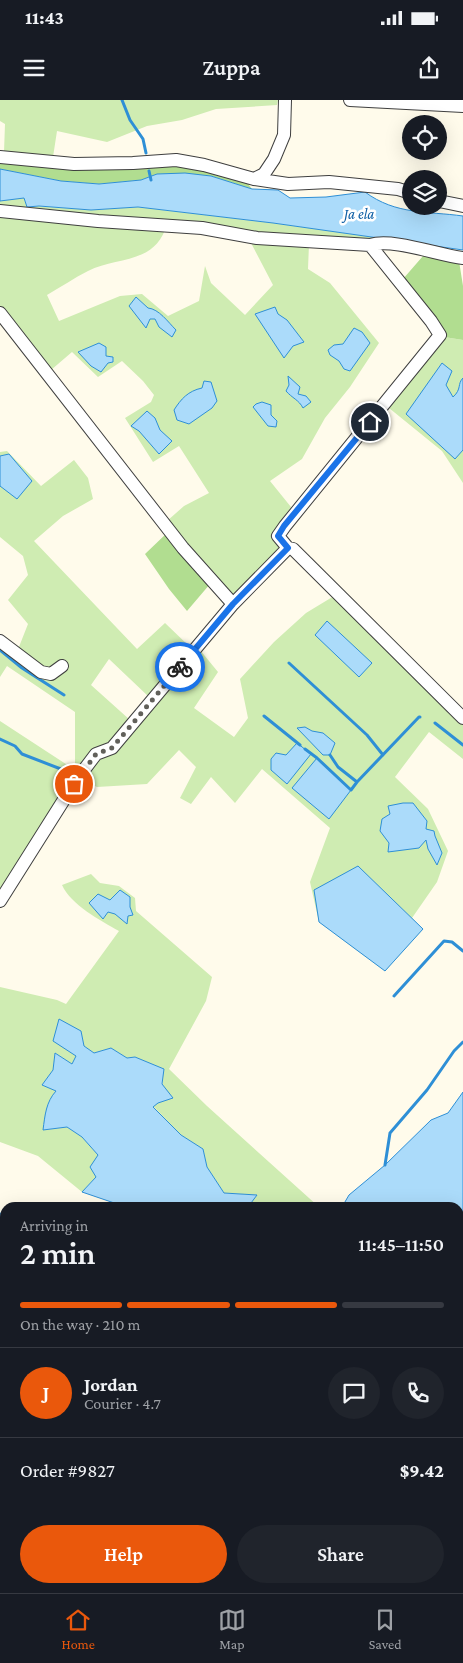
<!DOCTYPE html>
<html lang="en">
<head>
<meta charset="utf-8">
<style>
  :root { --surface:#171b24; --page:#20242c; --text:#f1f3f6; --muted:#9ea1a6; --line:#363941; --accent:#ea580c }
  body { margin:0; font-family:"Crimson Pro",serif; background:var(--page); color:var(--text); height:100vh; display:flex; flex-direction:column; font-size:19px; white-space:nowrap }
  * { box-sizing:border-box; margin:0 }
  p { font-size:16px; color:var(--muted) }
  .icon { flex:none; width:28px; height:28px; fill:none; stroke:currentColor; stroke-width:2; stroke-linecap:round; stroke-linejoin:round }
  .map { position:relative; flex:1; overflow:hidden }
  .sheet { position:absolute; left:0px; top:1102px; width:464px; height:391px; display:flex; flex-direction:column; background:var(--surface); border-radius:15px 15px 0 0; box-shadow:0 5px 20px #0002 }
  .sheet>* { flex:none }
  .buttons { position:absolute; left:402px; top:15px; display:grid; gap:10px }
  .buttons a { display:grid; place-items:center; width:45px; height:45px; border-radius:50%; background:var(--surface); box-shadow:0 5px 20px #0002; font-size:25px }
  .pin { position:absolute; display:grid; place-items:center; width:42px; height:42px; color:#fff; margin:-21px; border:2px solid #fff; border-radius:50%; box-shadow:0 1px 5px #0007 }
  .courier { position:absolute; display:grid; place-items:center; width:50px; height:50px; margin:-25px; border:4px solid #1a73e8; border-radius:50%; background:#fff; color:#222; box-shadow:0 1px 6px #0007 }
  .head em { font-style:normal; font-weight:600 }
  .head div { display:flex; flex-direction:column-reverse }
  .head { display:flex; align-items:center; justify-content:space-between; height:85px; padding:0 20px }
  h1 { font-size:32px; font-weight:600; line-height:38px }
  .bar { display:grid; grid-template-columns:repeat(4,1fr); gap:8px 5px; align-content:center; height:60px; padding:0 20px }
  .bar i { height:6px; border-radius:4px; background:var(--line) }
  .bar .selected { background:var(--accent) }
  .bar p { grid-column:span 4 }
  .line { display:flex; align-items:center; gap:12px; padding:0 20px; border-top:1px solid var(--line) }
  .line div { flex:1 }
  .round { display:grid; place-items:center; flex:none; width:52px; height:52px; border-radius:26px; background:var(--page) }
  .action { display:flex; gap:10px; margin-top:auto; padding:10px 20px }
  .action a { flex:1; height:58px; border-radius:30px; background:var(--accent); color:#fff; font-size:20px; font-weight:600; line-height:58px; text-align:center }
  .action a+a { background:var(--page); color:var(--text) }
  .status { display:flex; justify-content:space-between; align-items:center; height:35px; padding:0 25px; background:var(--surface); direction:ltr }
  .status svg { height:14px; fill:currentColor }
  header { display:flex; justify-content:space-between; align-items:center; height:65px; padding:0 20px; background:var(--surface); font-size:22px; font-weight:600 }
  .dock { display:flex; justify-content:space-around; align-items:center; height:70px; border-top:1px solid var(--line); background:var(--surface); font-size:14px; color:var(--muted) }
  .dock a { display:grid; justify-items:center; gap:2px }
  .dock .selected { color:var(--accent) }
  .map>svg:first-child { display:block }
  .green { fill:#cfecb2 }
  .forest { fill:#b1dd90 }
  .water { fill:#abdbfa; stroke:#2e8fd6 }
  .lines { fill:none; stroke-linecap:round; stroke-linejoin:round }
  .stream { stroke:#2e8fd6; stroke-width:3 }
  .minor-casing { stroke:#3f3f3f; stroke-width:14 }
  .minor { stroke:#fff; stroke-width:12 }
  .done { stroke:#61605a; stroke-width:5; stroke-dasharray:0 9 }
  .route { stroke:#1a73e8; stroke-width:6 }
  .labels { text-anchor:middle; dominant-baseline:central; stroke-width:5; stroke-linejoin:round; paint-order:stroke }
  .water-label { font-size:15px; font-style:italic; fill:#0e5fa5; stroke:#fff }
</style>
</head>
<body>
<div class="status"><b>11:43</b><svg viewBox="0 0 49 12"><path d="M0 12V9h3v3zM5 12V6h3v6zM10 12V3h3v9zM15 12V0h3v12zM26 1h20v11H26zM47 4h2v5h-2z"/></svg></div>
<header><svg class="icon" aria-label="menu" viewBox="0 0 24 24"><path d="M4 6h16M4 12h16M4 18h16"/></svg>Zuppa<svg class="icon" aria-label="share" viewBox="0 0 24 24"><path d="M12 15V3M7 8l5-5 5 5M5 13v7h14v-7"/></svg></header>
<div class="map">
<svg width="463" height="1493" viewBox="0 0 463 1493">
  <rect width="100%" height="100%" fill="#fffbeb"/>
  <!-- green -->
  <path class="green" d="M0,0H278L277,5L216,9L182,20L147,26L107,42L57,31L53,57L4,52L5,24L0,21Z
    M24,98L28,107L39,106L92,110L138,107L273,123L373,137L366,141L251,133L0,108V101Z
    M0,113L165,130C152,164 115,157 88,171C74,178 61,187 47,195L59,221L120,196L142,194L168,216L199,201L205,166L211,183L245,215L273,185L250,141L309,144L308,169L330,183L379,243L350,287L325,318L302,359L270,381L291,407L276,430L281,448L233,496L167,421L184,406L209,393L179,346L153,362L125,318L151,302L154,295L143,281L122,261L98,277L72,252L51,270L0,210Z
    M444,237L463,240V383L442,351L389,308Z
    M7,351L41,386L74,360L88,378L93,399L63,416L34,441L137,549L165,523L190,547L149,597L109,559L91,585L130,620L79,672L75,671L0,792V621L75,670V612L7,566L0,577V547L15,557L28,524L8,500L28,475L23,456L0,437V352Z
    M334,496L463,623V659L429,632L395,677L428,709L448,751L437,782L412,818L423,829L385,871L319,822L310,782L330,728L262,669L235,703L211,677L191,704L180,698L196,667L179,650L147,684L97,687L83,680L101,657L118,651L200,550L218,572L194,608L234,637L248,618L240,579L274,542L306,513Z
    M91,774L100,783L119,786L135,798L136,811L212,877L206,901L169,969L207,1006L319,1107H248L257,1095L224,1093L207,1067L203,1049L181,1035L153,1006C163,999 163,981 163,969L135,957L127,958L111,948L94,953L84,946L72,964L55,953L53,970L42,985L56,991L44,1030L67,1027L82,1037L98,1055L97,1076L82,1092L38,1056L0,1042V887L57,900L66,904L119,831C100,820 71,805 62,785Z
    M459,1129L463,1133V1221L459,1223Z
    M5,1442V1489H282L280,1493H0V1449Z"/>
  <!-- forest -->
  <path class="forest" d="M0,59L179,65L245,80L252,89L211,76L157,74L141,80L99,84L61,81L0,69Z
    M423,156L459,161L463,186V240L444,237L403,179Z
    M168,432L210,484L187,511L169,489L145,454Z"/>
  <!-- water -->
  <path class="water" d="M0,69L61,81L99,84L141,80L157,74L185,73L211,76L252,89L278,90L290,98L326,97L365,92C396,115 427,111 463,116V150L273,123L138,107L91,110L39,106L27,107L24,98L0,101Z
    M136,197L148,208C159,209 168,222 176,230L172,237L159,227L155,219H150L146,228L129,206Z
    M275,207L278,214L287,220L304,242L293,246L284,258L255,214Z
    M354,228L362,232L370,243L350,271L344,269L339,261L330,255L328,250L334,245L343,244Z
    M99,243L106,247V256L113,257V262L108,263L101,272L91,266L78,252Z
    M442,263L452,271L446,285L453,297C462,289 457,284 463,278V350L455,359L406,314Z
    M288,276L300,287L298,294L306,296L311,302L303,308C299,300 292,298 286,291L289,285Z
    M204,281L211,282L217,301L212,308L189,324L177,320L174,310C181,299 188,291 202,288Z
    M262,302L271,305V315L277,321L276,327L268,326L253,307L256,304Z
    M147,311L155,318L160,330L172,341L159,354L139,331L131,326Z
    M9,354L32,381L17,399L0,386V356Z
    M327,521L372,563L359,577L315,535Z
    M305,627L312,631L323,633L335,643L330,655H323L297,628Z
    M297,643L311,654L287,684L271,670V659L276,653L286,655Z
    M317,658L351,690L329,719L292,688Z
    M403,703H413L427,721L426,729L434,731L435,736L442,753L437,765L428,749L426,740L419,748L388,752L389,743L380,731L382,719L390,714L388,706Z
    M358,766L423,829L385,871L319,822L314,790Z
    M120,790L130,797V807L133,815L128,816L127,824L115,814L108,812L103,819L89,803L98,794L110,800Z
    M59,919L81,931L84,946L94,953L111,948L127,958L135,957L164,969L162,984L173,998L158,1003L153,1007L181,1035L203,1049L207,1067L224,1093L257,1095L248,1107H126L82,1092L96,1077L90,1067L98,1055L82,1037L67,1027L43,1030C45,1015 46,1002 56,991L42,985L53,970L55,953L72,964L76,956L53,941Z
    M463,992V1133L459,1129V1108L342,1107L349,1095L385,1065L431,1020L448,1013Z
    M0,1113L5,1115V1271L0,1268Z
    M0,1294H5V1372L0,1377Z"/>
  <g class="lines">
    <!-- stream -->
    <path class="stream" d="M122,0L130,20L143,39L146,53
      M149,71L151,80
      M0,550L22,568L64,595
      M289,563L367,635L383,655
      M264,616L300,645
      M435,623L463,645
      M0,639L15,646L22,654L66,671
      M305,649L317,658L351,690L357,682
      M330,655L338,667L357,682L419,617H420
      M394,896L444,841L452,842L463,851
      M385,1065L390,1033L427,990L454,951L463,942
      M459,1470L463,1472
      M293,1493L296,1489"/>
    <defs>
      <path id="minor" d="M350,0L463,6
        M0,57L74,64L133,63L176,60L204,65L254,79L288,84L329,82L398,89L411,93
        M254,79L264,74L274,59L284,35L285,0
        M439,101L463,106
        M0,111L98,121L202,128L257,138L370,145C393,138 438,155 463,158
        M370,145L431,221L440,235L285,426L278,436L288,448L293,449L463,618
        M0,213L183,448L233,504
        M0,541L41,572L51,574L62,566
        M0,801L77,679L96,654L112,648L233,504L288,448"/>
    </defs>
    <!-- minor casing -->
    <use href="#minor" class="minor-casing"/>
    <!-- minor -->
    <use href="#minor" class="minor"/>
  </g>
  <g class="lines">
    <!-- done -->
    <path class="done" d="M74,684L96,654L112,648L180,567"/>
    <!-- route -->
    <path class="route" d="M180,567L233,504L288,448L278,436L284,426L370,322"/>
  </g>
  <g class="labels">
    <!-- water labels -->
    <g class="water-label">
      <text x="359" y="114">Ja ela</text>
    </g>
  </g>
</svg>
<div class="buttons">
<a><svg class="icon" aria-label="locate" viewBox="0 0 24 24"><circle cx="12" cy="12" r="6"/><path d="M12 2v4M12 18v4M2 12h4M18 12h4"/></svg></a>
<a><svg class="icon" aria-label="layers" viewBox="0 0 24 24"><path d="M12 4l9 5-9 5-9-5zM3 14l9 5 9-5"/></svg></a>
</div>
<div class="pin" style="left:74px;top:684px;background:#ea580c"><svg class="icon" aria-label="bag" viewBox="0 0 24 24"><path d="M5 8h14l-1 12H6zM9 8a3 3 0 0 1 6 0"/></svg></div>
<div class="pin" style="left:370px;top:322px;background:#1f2937"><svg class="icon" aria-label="home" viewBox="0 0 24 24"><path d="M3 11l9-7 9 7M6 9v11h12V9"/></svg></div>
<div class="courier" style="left:180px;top:567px"><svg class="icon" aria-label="bike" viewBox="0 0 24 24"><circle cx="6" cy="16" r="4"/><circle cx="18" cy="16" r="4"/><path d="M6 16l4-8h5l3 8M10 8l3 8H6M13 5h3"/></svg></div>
<section class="sheet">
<div class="head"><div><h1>2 min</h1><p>Arriving in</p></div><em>11:45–11:50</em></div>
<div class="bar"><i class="selected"></i><i class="selected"></i><i class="selected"></i><i></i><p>On the way · 210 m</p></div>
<div class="line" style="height:90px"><b class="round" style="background:var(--accent);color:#fff">J</b><div><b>Jordan</b><p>Courier · 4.7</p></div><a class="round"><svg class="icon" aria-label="chat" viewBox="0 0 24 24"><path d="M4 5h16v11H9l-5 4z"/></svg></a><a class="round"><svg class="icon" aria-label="phone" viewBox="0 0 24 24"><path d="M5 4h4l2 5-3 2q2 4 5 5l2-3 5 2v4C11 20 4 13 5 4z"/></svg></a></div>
<div class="line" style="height:65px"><div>Order #9827</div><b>$9.42</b></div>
<div class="action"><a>Help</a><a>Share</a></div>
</section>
</div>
<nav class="dock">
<a class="selected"><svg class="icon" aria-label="home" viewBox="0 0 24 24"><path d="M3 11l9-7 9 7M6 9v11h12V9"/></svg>Home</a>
<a><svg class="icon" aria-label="map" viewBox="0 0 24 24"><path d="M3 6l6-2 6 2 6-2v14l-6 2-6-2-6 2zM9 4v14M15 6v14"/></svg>Map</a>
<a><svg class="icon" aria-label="saved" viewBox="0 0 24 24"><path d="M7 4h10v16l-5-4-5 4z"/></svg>Saved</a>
</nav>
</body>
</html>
